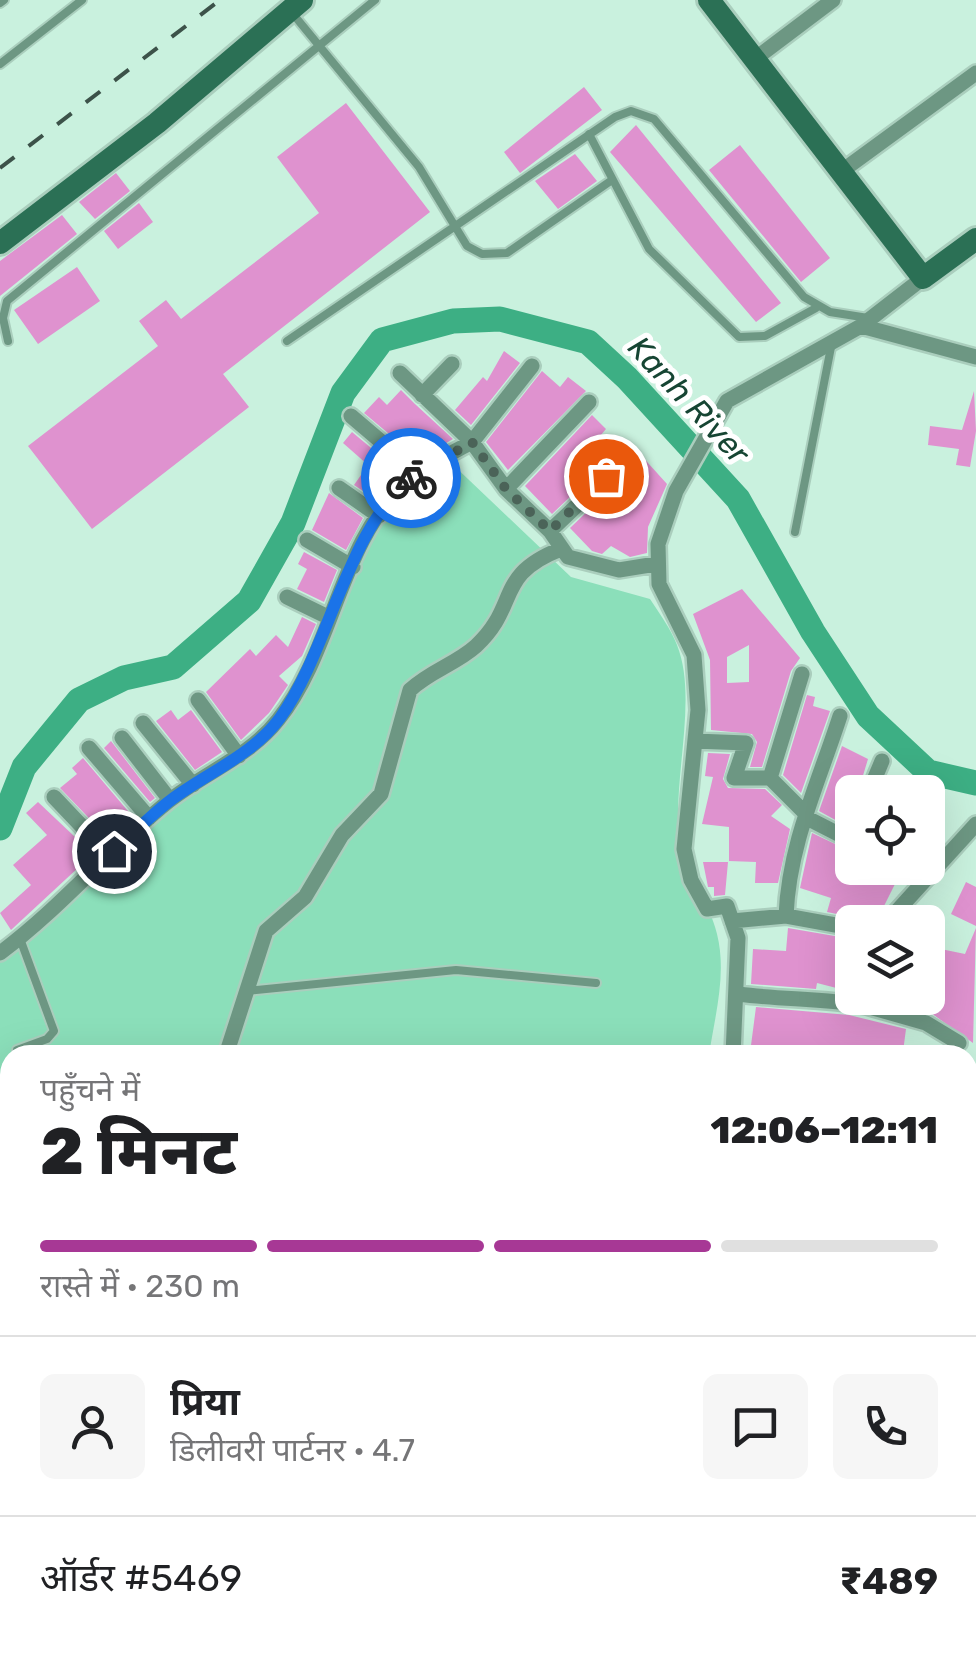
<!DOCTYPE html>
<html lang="hi">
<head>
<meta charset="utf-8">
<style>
  :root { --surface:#fff; --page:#f6f6f6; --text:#202124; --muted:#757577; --line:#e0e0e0; --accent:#a73895 }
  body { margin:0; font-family:Rubik,"Noto Sans Devanagari",sans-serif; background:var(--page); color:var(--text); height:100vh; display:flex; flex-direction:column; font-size:38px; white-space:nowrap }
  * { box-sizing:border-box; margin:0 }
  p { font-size:32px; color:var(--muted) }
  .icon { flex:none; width:55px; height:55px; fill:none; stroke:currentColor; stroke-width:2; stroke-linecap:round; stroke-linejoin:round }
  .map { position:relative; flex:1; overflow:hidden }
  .side { position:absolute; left:0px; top:1045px; width:978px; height:622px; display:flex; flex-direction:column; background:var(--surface); border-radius:30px 30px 0 0; box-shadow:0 10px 40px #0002 }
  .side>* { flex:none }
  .fabs { position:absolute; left:835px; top:775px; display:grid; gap:20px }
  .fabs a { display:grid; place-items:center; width:110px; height:110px; border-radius:15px; background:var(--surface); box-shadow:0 10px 40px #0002; font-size:50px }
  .pin { position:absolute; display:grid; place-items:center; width:85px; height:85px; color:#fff; margin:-42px; border:5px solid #fff; border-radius:50%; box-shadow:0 2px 10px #0007 }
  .courier { position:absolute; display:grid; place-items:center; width:100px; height:100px; margin:-50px; border:8px solid #1a73e8; border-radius:50%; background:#fff; color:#222; box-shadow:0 2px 12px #0007 }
  .summary em { font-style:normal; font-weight:800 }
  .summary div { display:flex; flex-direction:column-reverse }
  .summary { display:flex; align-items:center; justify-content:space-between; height:170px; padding:0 40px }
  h1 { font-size:65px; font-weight:800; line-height:75px }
  .bar { display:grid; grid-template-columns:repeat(4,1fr); gap:15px 10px; align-content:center; height:120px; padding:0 40px }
  .bar i { height:12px; border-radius:8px; background:var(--line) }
  .bar .on { background:var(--accent) }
  .bar p { grid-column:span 4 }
  .line { display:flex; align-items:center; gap:25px; padding:0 40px; border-top:2px solid var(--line) }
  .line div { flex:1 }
  .round { display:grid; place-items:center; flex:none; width:105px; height:105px; border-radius:15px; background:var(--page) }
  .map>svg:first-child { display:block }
  .green { fill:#8bdfba }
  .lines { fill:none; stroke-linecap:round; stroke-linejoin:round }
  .river { stroke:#3daf84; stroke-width:25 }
  .building { fill:#df92cf; fill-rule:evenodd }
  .lane-casing { stroke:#aacebd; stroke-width:12 }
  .street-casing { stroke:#aacebd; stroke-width:20 }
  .secondary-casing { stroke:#aacebd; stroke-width:28 }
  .lane { stroke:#6d9783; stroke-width:8 }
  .street { stroke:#6d9783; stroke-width:15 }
  .secondary { stroke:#2b7055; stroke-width:22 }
  .rail { stroke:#3c5249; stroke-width:4; stroke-dasharray:18 18; stroke-linecap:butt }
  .done { stroke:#4b6358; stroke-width:10; stroke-dasharray:0 18 }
  .route { stroke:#1a73e8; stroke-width:12 }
  .labels { text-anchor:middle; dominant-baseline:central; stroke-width:10; stroke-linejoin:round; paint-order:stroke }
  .water-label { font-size:32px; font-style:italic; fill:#164533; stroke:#fff }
</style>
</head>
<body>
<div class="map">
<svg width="976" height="1666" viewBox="0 0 976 1666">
  <rect width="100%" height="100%" fill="#c9f1de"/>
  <!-- green -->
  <path class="green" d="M448,460L571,577L650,599C659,613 671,629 677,645C698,698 673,776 679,835C682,872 709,899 717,934C727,974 715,1015 709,1055H10V1418L0,1417V950L91,869L260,738L289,692L393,487Z"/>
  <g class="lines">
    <!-- river -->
    <path class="river" d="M0,828L24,767L79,700L124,678L173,667L249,601L293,523L343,393L382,340L453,321L500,319L588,342L627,378L738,499L813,632L868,716L928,772L976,783"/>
  </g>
  <!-- building -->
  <path class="building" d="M584,87L602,110L520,173L504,152Z
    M346,103L430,212L223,374L249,407L92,529L28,446L158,346L139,321L166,300L181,319L319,213L277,157Z
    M636,125L781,303L756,322L610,152Z
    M740,145L830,258L801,282L709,170Z
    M575,154L597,181L558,209L535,181Z
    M116,173L130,191L95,219L79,202Z
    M139,203L153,222L118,249L104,231Z
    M62,215L77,234L0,296V261Z
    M77,267L100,301L38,344L14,310Z
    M504,351L520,363L471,425L455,410L483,377L487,381Z
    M542,371L560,387L568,377L586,391L508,470L486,442Z
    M401,390L415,404L453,439L419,459L364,413L379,397L387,405Z
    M974,391L976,431L970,467L956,465L959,449L928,445L930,426L962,430Z
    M592,415L606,429L600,436L614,455L552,514L525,486Z
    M352,432L400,472L375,499L354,485L368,465L343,443Z
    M639,453L667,484L648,527L647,553L630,557L611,546L602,554L592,551L570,528L636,465Z
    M329,493L363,518L346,550L312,530Z
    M304,552L337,570L324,602L297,589L307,569L298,564Z
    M742,589L800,658L791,671L762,767H750L757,742L752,734L711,730L710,660L693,614ZM749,645V682L727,683V657Z
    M302,617L316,624L302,656L279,676L288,685L269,713L241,740L206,692L250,649L256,656L276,635L288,647Z
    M807,695L815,697L813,706L830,711L801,793L783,775Z
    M171,710L178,720L191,710L222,752L195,770L156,721Z
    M111,741L155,798L150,802L104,748Z
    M842,746L868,759L858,792H852L850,828L819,811Z
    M708,753L730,754L723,779L728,788L765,789L782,805L771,816L790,829L778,883H755L756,862L729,861V827L702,824L713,777L705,776Z
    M83,758L133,817L109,839L60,788L77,774L72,768Z
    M38,802L93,854L11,930L0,913L31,885L13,865L47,835L26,813Z
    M812,833L852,852V868H903L876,922L827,912L831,898L800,888Z
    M703,862H728L725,895L714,896V887H708Z
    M966,882L976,887V926L951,914Z
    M788,928L852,939V992L817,983L816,989L751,984L753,949L786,951Z
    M976,928L973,1043L931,1013L884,999L928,998L936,948L965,954Z
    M756,1007L849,1015L906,1029L903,1052L750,1053Z"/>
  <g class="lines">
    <defs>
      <path id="lane" d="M0,3L4,0
        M293,14L419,167L467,246L482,254L507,253L612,180
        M0,64L82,0
        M589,134L649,249L739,337L765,336L816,308
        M8,341L3,318L7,301L375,0
        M287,341L615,117L631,111L654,119L804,297L830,312L868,318
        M795,532L832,342
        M247,991L456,970L596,983
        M17,1050L47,1039L54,1031L19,936
        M564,1666L565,1658"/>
      <path id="street" d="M755,59L833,0
        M842,171L976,73
        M861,326L976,357
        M400,373L472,442L532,366
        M422,395L452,364
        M351,416L418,473
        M339,488L379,516
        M506,489L589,402
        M550,531L628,457
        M307,540L353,567
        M287,597L330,618
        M198,700L239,756
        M143,723L193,785
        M122,738L170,800
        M695,741L746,743L734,778H770L805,813
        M89,748L149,818
        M770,778L802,674
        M869,792L882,761
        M54,797L109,855
        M807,818L852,841
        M786,916C789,844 818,784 840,716
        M732,921L786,916L852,928
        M887,922L976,824
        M0,953C61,908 110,848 169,801C204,773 250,756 278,720C334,650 339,542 407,481C426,465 450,454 472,442L506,489L550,531L568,557L619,570L656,564
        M739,994C782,1000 824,998 866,1006L868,998
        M866,1006L926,1023L959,1043
        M226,1055L266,931L305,897L342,835L381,794L410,690C430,671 456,664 476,646C520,605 494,575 561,549
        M733,1055L738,938L727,906L707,909L691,880L684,849L698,710L694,655L659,584L658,544L676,491L727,401L861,326L923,278
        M968,1135H976
        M968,1203L976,1199
        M968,1402H976
        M968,1475L976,1477
        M0,1563L4,1529
        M968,1623L976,1627
        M105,1666L106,1658
        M387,1666L388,1658
        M669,1666L671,1658"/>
      <path id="secondary" d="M709,0L923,278L976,239
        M0,243L157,123L302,0
        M0,1432L10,1433
        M0,1460L10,1461
        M968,1655L976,1662
        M921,1658L934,1666"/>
    </defs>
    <!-- lane casing -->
    <use href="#lane" class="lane-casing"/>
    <!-- street casing -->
    <use href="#street" class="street-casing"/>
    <!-- secondary casing -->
    <use href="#secondary" class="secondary-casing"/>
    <!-- lane -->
    <use href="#lane" class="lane"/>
    <!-- street -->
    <use href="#street" class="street"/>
    <!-- secondary -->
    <use href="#secondary" class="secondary"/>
    <!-- rail -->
    <path class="rail" d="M0,168L220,0"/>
  </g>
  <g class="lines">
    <!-- done -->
    <path class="done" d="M411,478L472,442L506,489L550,531L606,476"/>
    <!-- route -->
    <path class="route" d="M114,851C133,834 151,815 171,800C207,773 253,755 280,718C329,650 347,530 411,478"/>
  </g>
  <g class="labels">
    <!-- water labels -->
    <g class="water-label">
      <text transform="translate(689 400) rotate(47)">Kanh River</text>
    </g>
  </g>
</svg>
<div class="fabs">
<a><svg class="icon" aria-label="locate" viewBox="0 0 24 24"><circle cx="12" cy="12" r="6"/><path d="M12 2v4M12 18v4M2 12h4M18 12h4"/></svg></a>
<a><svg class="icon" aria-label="layers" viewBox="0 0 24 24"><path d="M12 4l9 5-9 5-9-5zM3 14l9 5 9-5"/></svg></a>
</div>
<div class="pin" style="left:606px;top:476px;background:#ea580c"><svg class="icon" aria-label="bag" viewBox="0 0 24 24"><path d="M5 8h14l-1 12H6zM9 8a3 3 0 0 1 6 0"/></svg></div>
<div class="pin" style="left:114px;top:851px;background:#1f2937"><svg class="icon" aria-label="home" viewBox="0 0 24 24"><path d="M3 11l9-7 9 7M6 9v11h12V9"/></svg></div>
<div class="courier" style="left:411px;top:478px"><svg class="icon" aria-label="bike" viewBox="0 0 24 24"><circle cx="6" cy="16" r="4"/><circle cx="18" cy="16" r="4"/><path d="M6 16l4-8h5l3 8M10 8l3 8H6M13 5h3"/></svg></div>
<section class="side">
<div class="summary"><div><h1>2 मिनट</h1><p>पहुँचने में</p></div><em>12:06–12:11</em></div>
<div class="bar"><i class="on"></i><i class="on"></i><i class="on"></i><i></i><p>रास्ते में · 230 m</p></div>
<div class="line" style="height:180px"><a class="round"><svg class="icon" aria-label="person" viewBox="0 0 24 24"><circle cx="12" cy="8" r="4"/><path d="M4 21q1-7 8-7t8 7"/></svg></a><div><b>प्रिया</b><p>डिलीवरी पार्टनर · 4.7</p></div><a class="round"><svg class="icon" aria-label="chat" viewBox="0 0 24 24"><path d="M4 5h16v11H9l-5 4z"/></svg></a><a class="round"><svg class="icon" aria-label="phone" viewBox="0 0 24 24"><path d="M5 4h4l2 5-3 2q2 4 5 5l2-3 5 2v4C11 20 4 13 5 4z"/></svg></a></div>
<div class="line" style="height:130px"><div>ऑर्डर #5469</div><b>₹489</b></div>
</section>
</div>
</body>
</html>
